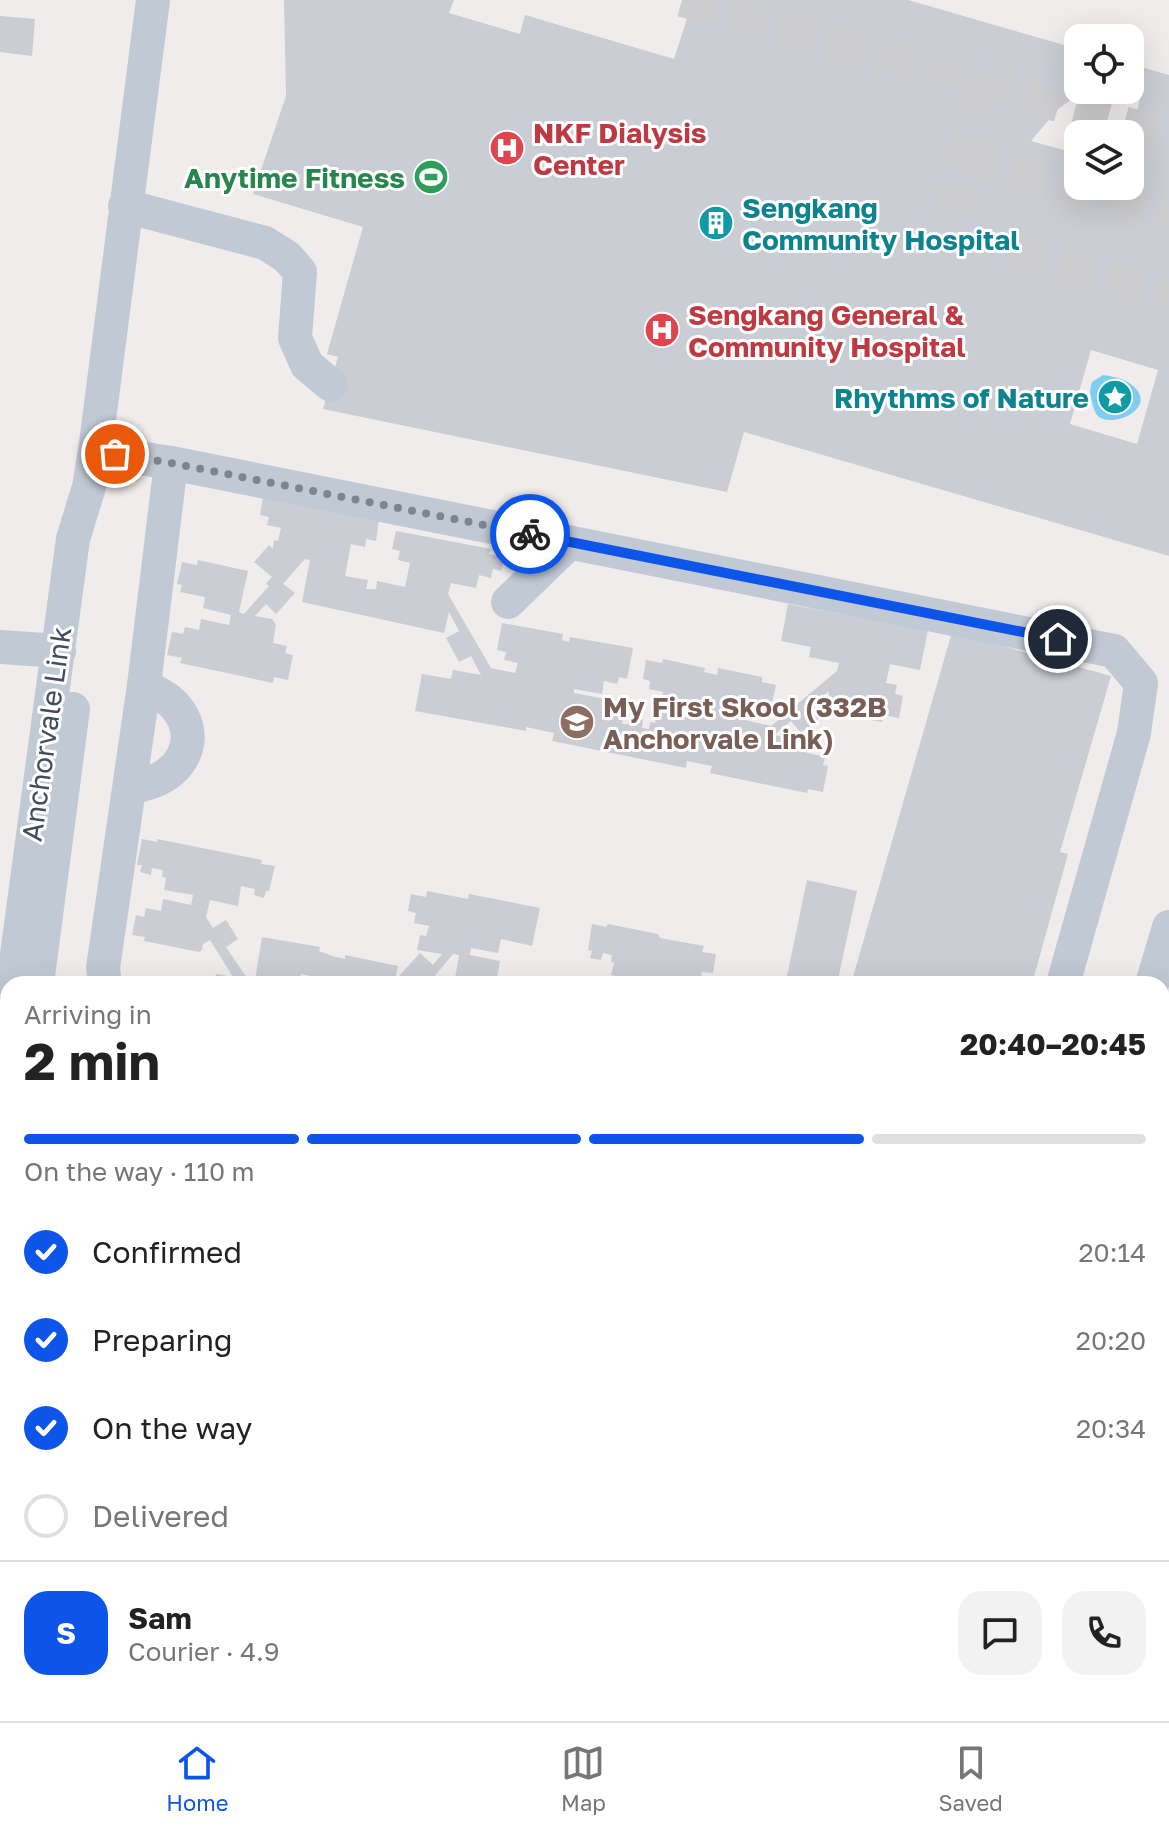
<!DOCTYPE html>
<html lang="en">
<head>
<meta charset="utf-8">
<style>
  :root { --surface:#fff; --page:#f2f2f2; --text:#222; --muted:#767676; --line:#e0e0e0; --accent:#0c55e8 }
  body { margin:0; font-family:"Golos Text",sans-serif; background:var(--page); color:var(--text); height:100vh; display:flex; flex-direction:column; font-size:30px; white-space:nowrap }
  * { box-sizing:border-box; margin:0 }
  p { font-size:26px; color:var(--muted) }
  .icon { flex:none; width:44px; height:44px; fill:none; stroke:currentColor; stroke-width:2; stroke-linecap:round; stroke-linejoin:round }
  .map { position:relative; flex:1; overflow:hidden }
  .details { position:absolute; left:0px; top:976px; width:1170px; height:746px; display:flex; flex-direction:column; background:var(--surface); border-radius:24px 24px 0 0; box-shadow:0 8px 32px #0002 }
  .details>* { flex:none }
  .controls { position:absolute; left:1064px; top:24px; display:grid; gap:16px }
  .controls a { display:grid; place-items:center; width:80px; height:80px; border-radius:16px; background:var(--surface); box-shadow:0 8px 32px #0002; font-size:40px }
  .pin { position:absolute; display:grid; place-items:center; width:68px; height:68px; color:#fff; margin:-34px; border:4px solid #fff; border-radius:50%; box-shadow:0 2px 8px #0007 }
  .courier { position:absolute; display:grid; place-items:center; width:80px; height:80px; margin:-40px; border:6px solid #0c55e8; border-radius:50%; background:#fff; color:#222; box-shadow:0 2px 10px #0007 }
  .overview em { font-style:normal; font-weight:700 }
  .overview div { display:flex; flex-direction:column-reverse }
  .overview { display:flex; align-items:center; justify-content:space-between; height:136px; padding:0 24px }
  h1 { font-size:52px; font-weight:700; line-height:60px }
  .bar { display:grid; grid-template-columns:repeat(4,1fr); gap:12px 8px; align-content:center; height:96px; padding:0 24px }
  .bar i { height:10px; border-radius:6px; background:var(--line) }
  .bar .current { background:var(--accent) }
  .bar p { grid-column:span 4 }
  .line { display:flex; align-items:center; gap:20px; padding:0 24px; border-top:2px solid var(--line) }
  .line div { flex:1 }
  .round { display:grid; place-items:center; flex:none; width:84px; height:84px; border-radius:24px; background:var(--page) }
  ol { padding:0 24px; list-style:none }
  li { display:flex; align-items:center; gap:24px; height:88px }
  li p { margin-inline-start:auto }
  li .icon { padding:8px; border-radius:50%; background:var(--accent); color:#fff; stroke-width:4 }
  li:last-child { color:var(--muted) }
  li i { width:44px; height:44px; border:4px solid var(--line); border-radius:50% }
  .dock { display:flex; justify-content:space-around; align-items:center; height:112px; border-top:2px solid var(--line); background:var(--surface); font-size:22px; color:var(--muted) }
  .dock a { display:grid; justify-items:center; gap:4px }
  .dock .current { color:var(--accent) }
  .map>svg:first-child { display:block }
  .water { fill:#7fcdf2 }
  .building { fill:#cacdd4; fill-rule:evenodd }
  .lines { fill:none; stroke-linecap:round; stroke-linejoin:round }
  .minor-tunnel { stroke:#cdccce; stroke-width:34; stroke-dasharray:34 17; stroke-linecap:butt }
  .minor { stroke:#c1c9d5; stroke-width:34 }
  .major { stroke:#a9b7ce; stroke-width:44 }
  .done { stroke:#7f858d; stroke-width:8; stroke-dasharray:0 14.4 }
  .route { stroke:#0c55e8; stroke-width:10 }
  .labels { text-anchor:middle; dominant-baseline:central; stroke-width:6; stroke-linejoin:round; paint-order:stroke }
  .health-label { font-size:28px; font-weight:bold; fill:#be3a42; stroke:#fff; text-anchor:start }
  .leisure-label { font-size:28px; font-weight:bold; fill:#27864d; stroke:#fff; text-anchor:end }
  .culture-label { font-size:28px; font-weight:bold; fill:#0d838f; stroke:#fff; text-anchor:start }
  .education-label { font-size:28px; font-weight:bold; fill:#785e54; stroke:#fff; text-anchor:start }
  .street-label { font-size:28px; fill:#434d5a; stroke:#fff }
</style>
</head>
<body>
<div class="map">
<svg width="1169" height="1721" viewBox="0 0 1169 1721">
  <rect width="100%" height="100%" fill="#efeceb"/>
  <!-- water -->
  <path class="water" d="M1103,375C1116,377 1128,379 1137,390C1153,411 1112,427 1099,417C1095,414 1095,410 1093,406C1090,396 1089,392 1092,382Z"/>
  <!-- building -->
  <path class="building" d="M284,0H454L449,13L520,34L525,15L674,59L693,0H908L1078,49V90H1084L1057,110L1031,141L1078,154V186H1130L1129,134L1135,122L1140,98L1130,88V64L1169,75V556L744,432L727,492L323,409L338,357L327,354L363,227L253,194L286,96ZM1091,350L1158,370L1137,444L1070,424Z
    M0,16L35,19L32,56L0,52Z
    M263,497L379,520L376,541L366,539L365,547L351,544L345,576L368,580L366,589H376L377,581L405,587L410,563L398,560L400,551L392,549L396,531L491,549L489,554L505,557L501,571L493,569L491,578L479,575L476,588L451,583L448,594L491,668L515,673L518,663L504,660L506,652L497,650L502,623L563,634L562,640L569,642L570,637L633,648L627,679L619,677L617,684L604,681L602,694L574,689V693L605,699L602,719L609,721L610,713L623,716L622,724H628L629,717L643,720L642,728L649,729L650,722L655,723L657,712L687,717L689,709L660,703L663,692L649,689L650,681L643,679L646,660L662,663L663,659L705,668L704,672L717,675L718,668L762,677V682L776,685L771,707L762,705L760,713L747,710L745,720L771,726L837,671L839,663L809,657L811,647L781,641L788,604L928,630L920,670L890,664L886,683L897,685L895,694L903,696L899,718L884,715L882,722L825,712L829,691L815,702L825,714L801,733L791,721L774,735L803,741L800,751L825,757L823,765L828,766L823,792L808,789L807,793L710,773L712,766L687,761L686,768L552,741L554,733L526,727V731L415,711L422,674L451,679L453,670L481,675L471,656L459,662L446,638L459,631L449,612L444,633L302,602L310,560L305,559L283,584L295,593L276,614L266,604L255,616L272,619L276,625L273,643L287,646L285,653L293,655L288,680L274,677L273,683L180,663L182,658L167,655L172,632L183,634L185,627L199,630L201,619L229,625L231,615L203,608L205,597L180,592L182,585L177,584L182,562L197,565L198,560L248,571L239,612L244,614L269,586L266,583L272,577L254,562L269,545L273,549L274,540L278,541L281,528L267,525L269,517L260,515Z
    M952,632L1111,676L1060,852L1068,854L1032,984L1022,981V984H851Z
    M142,839L157,842V839L262,860L261,864L275,866L269,891H266L264,898L254,895L255,889L241,886L238,906L210,900L206,917L213,928L226,920L238,939L226,947L247,978L255,980L262,937L320,947L319,951L332,956L345,959V955L398,966L394,984H330V980H328L322,981L321,984H310L311,976L301,974L299,982H295V984H214L216,974L233,977L210,940L203,944L202,950L199,952L144,941L145,937L132,935L136,915L144,917L146,908L161,911L163,899L191,905L193,895L164,890L166,878L162,877L163,870L152,868L151,875L140,872L142,865H137Z
    M807,880L857,891L837,984H825L787,976Z
    M427,891L468,899L469,894L540,908L532,946L501,939L498,953L471,948L470,955L500,961L496,984H454L459,955L453,954L428,984H410L400,975L420,953L433,965L442,954L417,950L420,935L426,936L429,926L414,923L416,913L408,911L411,894L426,897Z
    M592,924L606,927L608,924L658,934L660,938L704,946L702,952L716,954L713,973L702,972L700,980L689,978L688,984H640L641,981L611,975L614,963L611,962L612,955L603,953L601,960L590,958L592,951L588,950Z
    M1168,1016L1169,1134L1163,1155L1162,1037Z
    M1162,1260L1169,1264V1310L1162,1314Z
    M1162,1639L1169,1641V1721H958L961,1714H1162Z
    M67,1714H118L116,1721H65Z
    M281,1714H351L345,1717L348,1721H285Z
    M417,1714H595L593,1721H442Z"/>
  <g class="lines">
    <!-- minor-tunnel -->
    <path class="minor-tunnel" d="M682,0L1169,136
      M982,84L953,192L974,242L1169,296
      M962,158L1169,217"/>
    <!-- minor -->
    <path class="minor" d="M125,206L265,243L287,257L300,272L295,338L307,365L331,385
      M95,451L171,463L1114,651L1141,683L1134,733L1063,984
      M508,602L570,542
      M0,647L59,651
      M129,789C138,786 150,783 159,779C188,764 198,732 175,706C168,697 154,692 144,685
      M13,984L73,539L89,487L95,451L153,0
      M37,984L73,709
      M105,984L103,968L144,685L171,463
      M1152,984L1169,927
      M0,1093L8,1026
      M1162,1238L1169,1240
      M0,1322L8,1267
      M833,1714L853,1721
      M20,1721L22,1714
      M885,1721L887,1714"/>
    <!-- major -->
    <path class="major" d="M0,1029L8,1017
      M0,1146L8,1147
      M0,1213L8,1214
      M0,1337L8,1329
      M1162,1436L1169,1438
      M1162,1510L1169,1513"/>
  </g>
  <g class="lines">
    <!-- done -->
    <path class="done" d="M115,454L171,463L530,534"/>
    <!-- route -->
    <path class="route" d="M530,534L1058,639"/>
  </g>
  <!-- icons -->
  <defs>
    <symbol id="hospital-disc" viewBox="-11 -11 22 22"><circle r="9.5" fill="#e0444e" stroke="#fff"/><path d="M-5-5h3v3.5h4V-5h3V5h-3V1.5h-4V5h-3Z" fill="#fff"/></symbol>
    <symbol id="stadium-disc" viewBox="-11 -11 22 22"><circle r="9.5" fill="#2e9e5b" stroke="#fff"/><path d="M0-5a6.5 5 0 1 0 0 10a6.5 5 0 1 0 0-10ZM-3.5-1.8h7v3.6h-7Z" fill="#fff"/></symbol>
    <symbol id="building-disc" viewBox="-11 -11 22 22"><circle r="9.5" fill="#0f9aa8" stroke="#fff"/><path d="M-4-6H4V6H1V3H-1V6H-4ZM-2.5-4.3h1.7v1.8h-1.7ZM.8-4.3h1.7v1.8H.8ZM-2.5-1h1.7V.8h-1.7ZM.8-1h1.7V.8H.8Z" fill="#fff"/></symbol>
    <symbol id="sight-disc" viewBox="-11 -11 22 22"><circle r="9.5" fill="#0f9aa8" stroke="#fff"/><path d="M0-6L1.8-2.2L6-1.7L2.9 1.2L3.7 5.4L0 3.3L-3.7 5.4L-2.9 1.2L-6-1.7L-1.8-2.2Z" fill="#fff"/></symbol>
    <symbol id="school-disc" viewBox="-11 -11 22 22"><circle r="9.5" fill="#8d6e63" stroke="#fff"/><path d="M0-5L7-2L0 1L-7-2ZM-4 1L0 2.5L4 1V4Q0 6-4 4Z" fill="#fff"/></symbol>
  </defs>
  <g fill-rule="evenodd">
    <use href="#hospital-disc" x="487" y="128" width="40" height="40"/>
    <use href="#stadium-disc" x="411" y="157" width="40" height="40"/>
    <use href="#building-disc" x="696" y="203" width="40" height="40"/>
    <use href="#hospital-disc" x="642" y="310" width="40" height="40"/>
    <use href="#sight-disc" x="1095" y="377" width="40" height="40"/>
    <use href="#school-disc" x="557" y="702" width="40" height="40"/>
  </g>
  <g class="labels">
    <!-- health labels -->
    <g class="health-label">
      <text x="533" y="132">NKF Dialysis<tspan x="533" dy="32">Center</tspan></text>
      <text x="688" y="314">Sengkang General &amp;<tspan x="688" dy="32">Community Hospital</tspan></text>
    </g>
    <!-- leisure labels -->
    <g class="leisure-label">
      <text x="405" y="177">Anytime Fitness</text>
    </g>
    <!-- culture labels -->
    <g class="culture-label">
      <text x="742" y="207">Sengkang<tspan x="742" dy="32">Community Hospital</tspan></text>
      <text x="1089" y="397" text-anchor="end">Rhythms of Nature</text>
    </g>
    <!-- education labels -->
    <g class="education-label">
      <text x="603" y="706">My First Skool (332B<tspan x="603" dy="32">Anchorvale Link)</tspan></text>
    </g>
    <!-- street labels -->
    <g class="street-label">
      <text transform="translate(46 734) rotate(-82)">Anchorvale Link</text>
    </g>
  </g>
</svg>
<div class="controls">
<a><svg class="icon" aria-label="locate" viewBox="0 0 24 24"><circle cx="12" cy="12" r="6"/><path d="M12 2v4M12 18v4M2 12h4M18 12h4"/></svg></a>
<a><svg class="icon" aria-label="layers" viewBox="0 0 24 24"><path d="M12 4l9 5-9 5-9-5zM3 14l9 5 9-5"/></svg></a>
</div>
<div class="pin" style="left:115px;top:454px;background:#ea580c"><svg class="icon" aria-label="bag" viewBox="0 0 24 24"><path d="M5 8h14l-1 12H6zM9 8a3 3 0 0 1 6 0"/></svg></div>
<div class="pin" style="left:1058px;top:639px;background:#1f2937"><svg class="icon" aria-label="home" viewBox="0 0 24 24"><path d="M3 11l9-7 9 7M6 9v11h12V9"/></svg></div>
<div class="courier" style="left:530px;top:534px"><svg class="icon" aria-label="bike" viewBox="0 0 24 24"><circle cx="6" cy="16" r="4"/><circle cx="18" cy="16" r="4"/><path d="M6 16l4-8h5l3 8M10 8l3 8H6M13 5h3"/></svg></div>
<section class="details">
<div class="overview"><div><h1>2 min</h1><p>Arriving in</p></div><em>20:40–20:45</em></div>
<div class="bar"><i class="current"></i><i class="current"></i><i class="current"></i><i></i><p>On the way · 110 m</p></div>
<ol>
<li><svg class="icon" aria-label="check" viewBox="0 0 24 24"><path d="M5 12l5 5 9-10"/></svg>Confirmed<p>20:14</p></li>
<li><svg class="icon" aria-label="check" viewBox="0 0 24 24"><path d="M5 12l5 5 9-10"/></svg>Preparing<p>20:20</p></li>
<li><svg class="icon" aria-label="check" viewBox="0 0 24 24"><path d="M5 12l5 5 9-10"/></svg>On the way<p>20:34</p></li>
<li><i></i>Delivered</li>
</ol>
<div class="line" style="height:144px"><b class="round" style="background:var(--accent);color:#fff">S</b><div><b>Sam</b><p>Courier · 4.9</p></div><a class="round"><svg class="icon" aria-label="chat" viewBox="0 0 24 24"><path d="M4 5h16v11H9l-5 4z"/></svg></a><a class="round"><svg class="icon" aria-label="phone" viewBox="0 0 24 24"><path d="M5 4h4l2 5-3 2q2 4 5 5l2-3 5 2v4C11 20 4 13 5 4z"/></svg></a></div>
</section>
</div>
<nav class="dock">
<a class="current"><svg class="icon" aria-label="home" viewBox="0 0 24 24"><path d="M3 11l9-7 9 7M6 9v11h12V9"/></svg>Home</a>
<a><svg class="icon" aria-label="map" viewBox="0 0 24 24"><path d="M3 6l6-2 6 2 6-2v14l-6 2-6-2-6 2zM9 4v14M15 6v14"/></svg>Map</a>
<a><svg class="icon" aria-label="saved" viewBox="0 0 24 24"><path d="M7 4h10v16l-5-4-5 4z"/></svg>Saved</a>
</nav>
</body>
</html>
